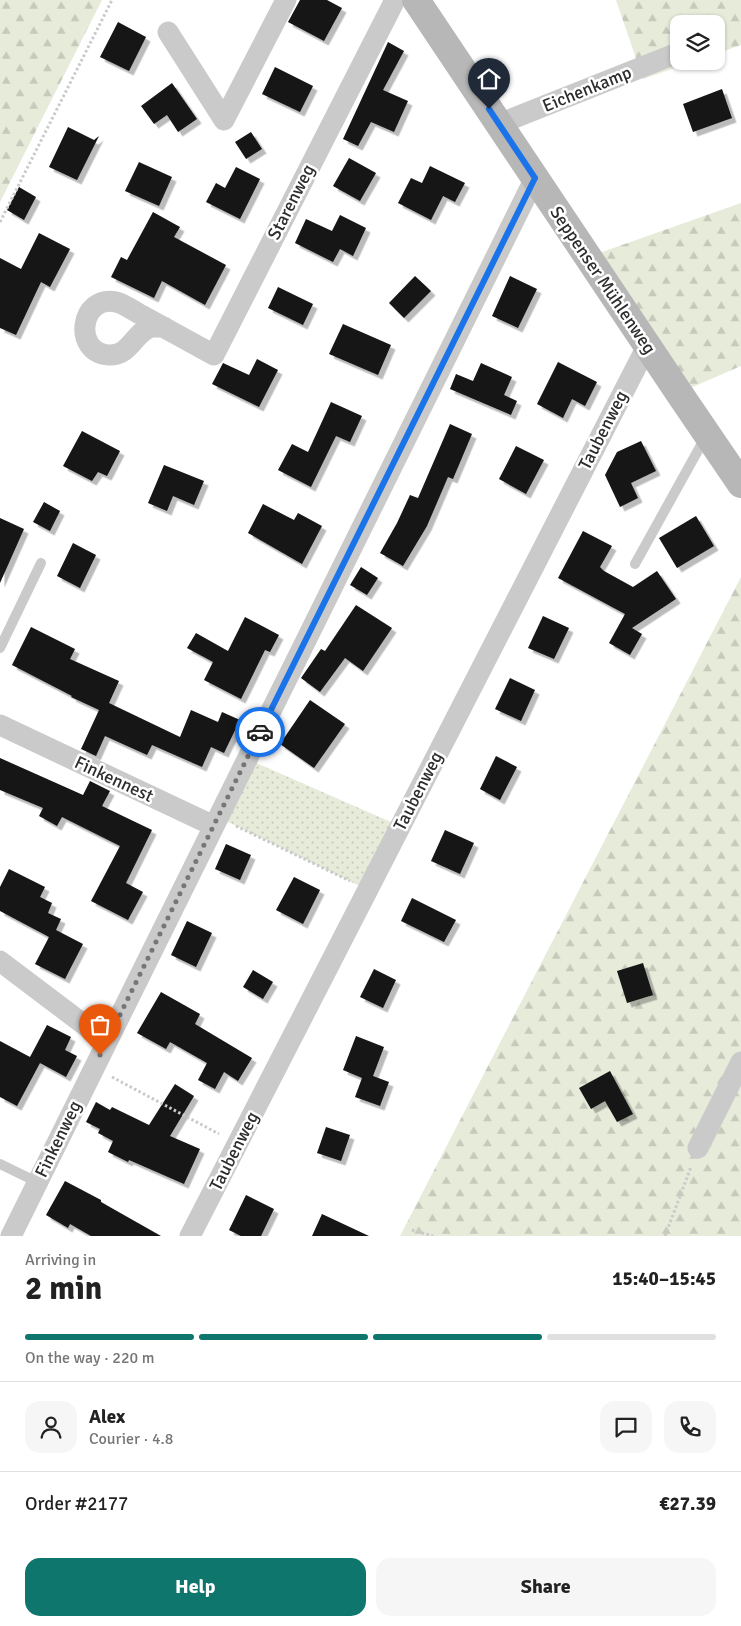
<!DOCTYPE html>
<html lang="en">
<head>
<meta charset="utf-8">
<style>
  :root { --surface:#fff; --page:#f6f6f6; --text:#222; --muted:#767676; --line:#e0e0e0; --accent:#0f766e }
  body { margin:0; font-family:Signika,sans-serif; background:var(--page); color:var(--text); height:100vh; display:flex; flex-direction:column; font-size:19px; white-space:nowrap }
  * { box-sizing:border-box; margin:0 }
  p { font-size:16px; color:var(--muted) }
  .icon { flex:none; width:28px; height:28px; fill:none; stroke:currentColor; stroke-width:2; stroke-linecap:round; stroke-linejoin:round }
  .map { position:relative; height:1236px; overflow:hidden }
  .panel { display:flex; flex-direction:column; background:var(--surface); flex:1 }
  .panel>* { flex:none }
  .tools { position:absolute; left:670px; top:15px; display:grid; gap:10px }
  .tools a { display:grid; place-items:center; width:55px; height:55px; border-radius:10px; background:var(--surface); box-shadow:0 1px 4px #0004; font-size:25px }
  .pin { position:absolute; display:grid; place-items:center; width:42px; height:42px; color:#fff; margin:-51px -21px; border-radius:50% 50% 50% 0; rotate:-45deg; box-shadow:0 0 5px #0007 }
  .pin .icon { rotate:45deg }
  .courier { position:absolute; display:grid; place-items:center; width:50px; height:50px; margin:-25px; border:4px solid #1a73e8; border-radius:50%; background:#fff; color:#222; box-shadow:0 1px 6px #0007 }
  .overview em { font-style:normal; font-weight:700 }
  .overview div { display:flex; flex-direction:column-reverse }
  .overview { display:flex; align-items:center; justify-content:space-between; height:85px; padding:0 25px }
  h1 { font-size:32px; font-weight:700; line-height:38px }
  .bar { display:grid; grid-template-columns:repeat(4,1fr); gap:8px 5px; align-content:center; height:60px; padding:0 25px }
  .bar i { height:6px; border-radius:4px; background:var(--line) }
  .bar .selected { background:var(--accent) }
  .bar p { grid-column:span 4 }
  .line { display:flex; align-items:center; gap:12px; padding:0 25px; border-top:1px solid var(--line) }
  .line div { flex:1 }
  .round { display:grid; place-items:center; flex:none; width:52px; height:52px; border-radius:15px; background:var(--page) }
  .cta { display:flex; gap:10px; margin-top:auto; padding:10px 25px }
  .cta a { flex:1; height:58px; border-radius:15px; background:var(--accent); color:#fff; font-size:20px; font-weight:700; line-height:58px; text-align:center }
  .cta a+a { background:var(--page); color:var(--text) }
  .map>svg:first-child { display:block }
  .grass { fill:url(#grass-dots) }
  .forest { fill:url(#forest-firs) }
  .building { fill:#141414; filter:url(#shadow) }
  .lines { fill:none; stroke-linecap:round; stroke-linejoin:round }
  .path { stroke:#cacaca; stroke-width:3; stroke-dasharray:2.5 2.5; stroke-linecap:butt }
  .lane { stroke:#cacaca; stroke-width:10 }
  .street { stroke:#cacaca; stroke-width:21 }
  .secondary { stroke:#b7b7b7; stroke-width:28 }
  .done { stroke:#767676; stroke-width:5; stroke-dasharray:0 9 }
  .route { stroke:#1a73e8; stroke-width:6 }
  .labels { text-anchor:middle; dominant-baseline:central; stroke-width:5; stroke-linejoin:round; paint-order:stroke }
  .street-label { font-size:18px; fill:#2d2d2d; stroke:#fff }
</style>
</head>
<body>
<div class="map">
<svg width="741" height="1236" viewBox="0 0 741 1236">
  <defs>
    <pattern id="grass-dots" width="8" height="8" patternUnits="userSpaceOnUse" patternTransform="scale(1.25)"><rect width="8" height="8" fill="#e6ebda"/><path d="M2 2h.1M6 6h.1" fill="none" stroke="#c6cabb" stroke-width="1.8" stroke-linecap="round"/></pattern>
    <pattern id="forest-firs" width="22" height="20" patternUnits="userSpaceOnUse" patternTransform="scale(1.25)"><rect width="22" height="20" fill="#e6ebda"/><path d="M5 1l3.5 6h-7zM16 11l3.5 6h-7z" fill="#c6cabb"/></pattern>
    <filter id="shadow"><feDropShadow dx="4.5" dy="4.5" stdDeviation="0" flood-color="#0004"/></filter>
  </defs>
  <rect width="100%" height="100%" fill="#fff"/>
  <!-- grass -->
  <path class="grass" d="M247,759L400,826L368,890L218,817Z"/>
  <!-- forest -->
  <path class="forest" d="M0,0H102L0,202Z
    M616,0H741V45L716,54V24H679V61H695L643,79Z
    M741,203V366L679,393L588,257Z
    M741,577V1236H400Z"/>
  <!-- building -->
  <path class="building" d="M300,0H327L342,8L324,41L288,22Z
    M118,22L146,37L129,71L100,57Z
    M388,42L404,51L383,90L408,101L394,132L371,122L358,146L343,139Z
    M275,67L313,86L300,112L262,94Z
    M172,83L197,119L178,132L167,115L154,124L141,106Z
    M722,89L732,118L693,132L683,104Z
    M68,127L94,140L99,136L77,180L49,167Z
    M251,132L262,149L246,159L235,142Z
    M349,158L376,173L360,201L333,186Z
    M139,162L172,177L159,206L125,191Z
    M430,166L465,183L455,202L443,196L431,220L398,203L411,178L422,183Z
    M236,167L260,179L240,219L206,202L216,183L225,188Z
    M19,187L36,197L24,220L7,210Z
    M153,212L180,227L174,237L226,265L205,305L162,281L154,298L111,277L121,257L127,260Z
    M340,215L366,228L353,256L340,249L333,262L295,243L306,219L332,231Z
    M39,233L70,249L50,287L41,282L16,335L0,328V258L21,269Z
    M415,276L431,291L404,318L389,303Z
    M510,276L537,289L518,328L492,316Z
    M278,287L313,304L303,325L268,308Z
    M343,324L391,345L378,375L329,354Z
    M257,359L278,370L259,407L212,384L223,363L249,375Z
    M558,362L597,382L585,406L572,399L563,418L537,404Z
    M481,363L512,377L504,395L517,401L511,415L450,389L456,374L473,381Z
    M331,402L362,416L350,442L336,436L311,487L278,470L292,444L308,452Z
    M450,424L472,434L453,479L448,477L427,526L403,566L380,553L397,523L410,495L418,498Z
    M82,431L120,451L107,476L98,472L92,481L63,466Z
    M641,441L656,471L631,483L638,498L620,507L605,475L617,452Z
    M516,446L544,460L526,494L499,479Z
    M164,465L204,481L194,505L173,496L167,511L148,503Z
    M44,502L60,511L50,531L33,522Z
    M263,504L294,520L298,513L322,526L302,564L248,533Z
    M696,516L714,546L677,568L659,538Z
    M0,518L24,529L0,583Z
    M583,531L612,546L600,567L604,571L633,587L657,571L676,599L632,628L642,634L630,655L609,643L625,614L558,578Z
    M73,543L96,555L80,588L57,576Z
    M361,567L378,578L367,595L350,585Z
    M356,605L392,628L363,671L345,658L320,692L301,678L321,649L325,651Z
    M543,616L569,628L554,659L528,648Z
    M245,617L279,635L270,652L265,650L241,699L204,680L213,662L187,648L196,633L228,651Z
    M31,627L75,649L70,659L119,681L109,703L180,737L191,710L218,722L222,712L240,720L224,753L211,747L202,767L152,745L147,755L105,736L96,756L81,749L99,710L71,697L72,696L12,665Z
    M510,678L535,690L521,721L495,709Z
    M310,700L345,724L314,768L280,744Z
    M496,756L517,767L500,800L480,789Z
    M0,758L83,795L90,781L110,791L102,806L152,830L126,883L143,892L128,920L91,901L120,846L62,817L57,826L39,816L43,808L0,790Z
    M445,830L474,843L460,874L431,861Z
    M226,844L251,855L240,880L215,869Z
    M9,869L45,887L40,897L52,903L48,913L61,919L56,930L83,944L65,979L35,964L49,937L0,911V887Z
    M294,877L320,890L303,924L276,910Z
    M412,898L456,920L444,942L401,921Z
    M187,921L212,933L196,967L171,955Z
    M643,963L653,995L627,1003L617,971Z
    M374,969L396,980L383,1008L360,997Z
    M253,970L273,982L263,999L243,987Z
    M161,992L200,1014L195,1024L252,1058L238,1081L224,1072L215,1089L198,1080L207,1063L170,1042L166,1049L137,1033Z
    M47,1025L71,1037L65,1050L77,1056L66,1077L40,1063L17,1106L0,1097V1041L30,1057Z
    M356,1036L384,1047L373,1076L389,1082L380,1106L355,1097L362,1078L343,1070Z
    M610,1071L633,1114L617,1122L605,1101L591,1109L579,1088Z
    M175,1084L194,1096L170,1136L200,1149L184,1184L129,1160L128,1162L108,1152L113,1141L98,1133L100,1129L86,1122L96,1102L110,1110L112,1107L149,1125Z
    M326,1127L350,1135L341,1161L317,1153Z
    M65,1181L101,1200V1202L161,1236H91L70,1224L68,1228L46,1215Z
    M246,1195L274,1209L261,1236H241L229,1230Z
    M322,1214L369,1236H312Z"/>
  <g class="lines">
    <!-- path -->
    <path class="path" d="M0,222L112,0
      M236,826L350,881
      M112,1077L219,1134
      M412,1230L433,1236
      M665,1236L691,1167"/>
    <!-- lane -->
    <path class="lane" d="M635,564L706,436
      M0,648L41,563
      M0,1164L37,1182"/>
    <!-- street -->
    <path class="street" d="M168,32L224,120L286,0
      M499,124L675,54
      M164,327C160,327 156,327 152,327C134,331 131,356 109,355C72,353 80,294 116,302C125,304 135,312 143,316C167,329 190,342 214,355L395,0
      M0,725L214,826
      M0,961L107,1042
      M698,1148L741,1062
      M11,1236L535,178
      M190,1236L647,346"/>
    <!-- secondary -->
    <path class="secondary" d="M416,0L679,393L741,484"/>
  </g>
  <g class="lines">
    <!-- done -->
    <path class="done" d="M100,1055L260,732"/>
    <!-- route -->
    <path class="route" d="M260,732L535,178L489,109"/>
  </g>
  <g class="labels">
    <!-- street labels -->
    <g class="street-label">
      <text transform="translate(587 89) rotate(-22)">Eichenkamp</text>
      <text transform="translate(291 202) rotate(-63)">Starenweg</text>
      <text transform="translate(603 280) rotate(56)">Seppenser Mühlenweg</text>
      <text transform="translate(603 430) rotate(-63)">Taubenweg</text>
      <text transform="translate(114 779) rotate(25)">Finkennest</text>
      <text transform="translate(418 791) rotate(-63)">Taubenweg</text>
      <text transform="translate(58 1139) rotate(-64)">Finkenweg</text>
      <text transform="translate(234 1151) rotate(-63)">Taubenweg</text>
    </g>
  </g>
</svg>
<div class="tools">
<a><svg class="icon" aria-label="layers" viewBox="0 0 24 24"><path d="M12 4l9 5-9 5-9-5zM3 14l9 5 9-5"/></svg></a>
</div>
<div class="pin" style="left:100px;top:1055px;background:#ea580c"><svg class="icon" aria-label="bag" viewBox="0 0 24 24"><path d="M5 8h14l-1 12H6zM9 8a3 3 0 0 1 6 0"/></svg></div>
<div class="pin" style="left:489px;top:109px;background:#1f2937"><svg class="icon" aria-label="home" viewBox="0 0 24 24"><path d="M3 11l9-7 9 7M6 9v11h12V9"/></svg></div>
<div class="courier" style="left:260px;top:732px"><svg class="icon" aria-label="car" viewBox="0 0 24 24"><path d="M5 17H2v-5l4-1 3-4h7l3 4 3 1v5h-3M9 17h6M6 11h13"/><circle cx="7" cy="17" r="2"/><circle cx="17" cy="17" r="2"/></svg></div>
</div>
<section class="panel">
<div class="overview"><div><h1>2 min</h1><p>Arriving in</p></div><em>15:40–15:45</em></div>
<div class="bar"><i class="selected"></i><i class="selected"></i><i class="selected"></i><i></i><p>On the way · 220 m</p></div>
<div class="line" style="height:90px"><a class="round"><svg class="icon" aria-label="person" viewBox="0 0 24 24"><circle cx="12" cy="8" r="4"/><path d="M4 21q1-7 8-7t8 7"/></svg></a><div><b>Alex</b><p>Courier · 4.8</p></div><a class="round"><svg class="icon" aria-label="chat" viewBox="0 0 24 24"><path d="M4 5h16v11H9l-5 4z"/></svg></a><a class="round"><svg class="icon" aria-label="phone" viewBox="0 0 24 24"><path d="M5 4h4l2 5-3 2q2 4 5 5l2-3 5 2v4C11 20 4 13 5 4z"/></svg></a></div>
<div class="line" style="height:65px"><div>Order #2177</div><b>€27.39</b></div>
<div class="cta"><a>Help</a><a>Share</a></div>
</section>
</body>
</html>
